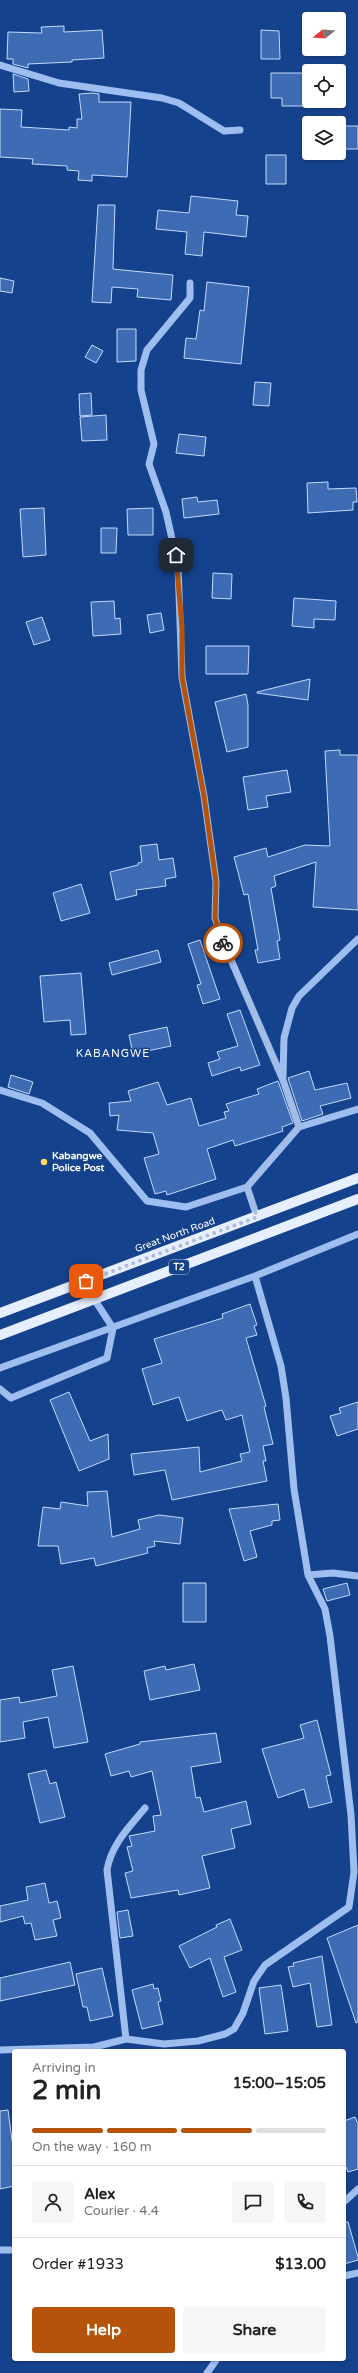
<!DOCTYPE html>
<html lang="en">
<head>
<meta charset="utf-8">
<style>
  :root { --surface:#fff; --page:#f6f6f6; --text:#202124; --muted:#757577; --line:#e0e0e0; --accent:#b45309 }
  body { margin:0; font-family:"Varela Round",sans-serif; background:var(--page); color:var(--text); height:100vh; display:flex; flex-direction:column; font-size:15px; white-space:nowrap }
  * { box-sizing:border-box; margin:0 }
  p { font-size:13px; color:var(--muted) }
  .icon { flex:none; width:22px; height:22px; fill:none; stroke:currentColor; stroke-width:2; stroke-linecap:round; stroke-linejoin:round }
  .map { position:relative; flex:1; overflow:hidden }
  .drawer { position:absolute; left:12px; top:2049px; width:334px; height:312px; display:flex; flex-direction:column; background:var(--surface); border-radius:4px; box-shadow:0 1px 3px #0004 }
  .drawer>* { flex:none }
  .needle { width:26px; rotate:253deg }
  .tools { position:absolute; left:302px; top:12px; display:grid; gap:8px }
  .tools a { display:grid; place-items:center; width:44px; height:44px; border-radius:4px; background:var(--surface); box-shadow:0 1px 3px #0004; font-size:20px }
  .pin { position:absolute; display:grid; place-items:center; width:34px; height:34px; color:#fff; margin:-17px; border-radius:8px; box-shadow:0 2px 6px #0006 }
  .courier { position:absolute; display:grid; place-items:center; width:40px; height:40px; margin:-20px; border:3px solid #b45309; border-radius:50%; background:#fff; color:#222; box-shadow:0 1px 5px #0007 }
  .head em { font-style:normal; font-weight:700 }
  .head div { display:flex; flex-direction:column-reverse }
  .head { display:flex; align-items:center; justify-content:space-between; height:68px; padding:0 20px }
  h1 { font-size:26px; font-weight:700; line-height:30px }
  .bar { display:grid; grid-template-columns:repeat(4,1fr); gap:6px 4px; align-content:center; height:48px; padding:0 20px }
  .bar i { height:5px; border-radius:3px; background:var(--line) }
  .bar .selected { background:var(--accent) }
  .bar p { grid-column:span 4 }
  .line { display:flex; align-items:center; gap:10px; padding:0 20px; border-top:1px solid var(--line) }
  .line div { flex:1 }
  .round { display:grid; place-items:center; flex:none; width:42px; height:42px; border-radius:4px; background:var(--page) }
  .cta { display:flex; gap:8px; margin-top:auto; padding:8px 20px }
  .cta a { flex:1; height:46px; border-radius:4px; background:var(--accent); color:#fff; font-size:16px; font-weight:700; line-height:46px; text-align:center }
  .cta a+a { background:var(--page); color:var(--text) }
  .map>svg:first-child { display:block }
  .building { fill:#3d6cb5; stroke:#c4dafb }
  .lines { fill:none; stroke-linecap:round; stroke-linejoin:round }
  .minor { stroke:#9ebef0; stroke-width:7 }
  .major { stroke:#e6efff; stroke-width:10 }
  .done { stroke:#adbdd7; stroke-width:4; stroke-dasharray:0 7.2 }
  .route { stroke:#b45309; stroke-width:5 }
  .poi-dot { fill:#ffd85c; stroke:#15428c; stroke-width:1.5 }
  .labels { text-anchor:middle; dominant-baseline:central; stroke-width:3; stroke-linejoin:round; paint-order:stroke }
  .shield { fill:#15428c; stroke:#b9c6dc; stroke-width:1 }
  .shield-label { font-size:9px; font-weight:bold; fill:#fff }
  .poi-label { font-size:10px; font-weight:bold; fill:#fff; stroke:#15428c; text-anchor:start }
  .street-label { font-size:10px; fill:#fff; stroke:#15428c }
  .neighbourhood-label { font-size:11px; letter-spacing:1px; fill:#fff; stroke:#15428c }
</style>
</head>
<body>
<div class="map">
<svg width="358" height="2373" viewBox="0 0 358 2373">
  <rect width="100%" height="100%" fill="#15428c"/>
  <!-- building -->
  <path class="building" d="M64,26V32L102,30L104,58L72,60V62L28,64V68L13,64V59H7L8,32L42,33L41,27Z
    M261,30L279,31L280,59H261Z
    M271,73H309V98H305L304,106H282V98H271Z
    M13,74L28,79L29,91L14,92Z
    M92,93L99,94V102H131L127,177L92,175V181L78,180L79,171L67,170V166L32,164L33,159L0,157V109L22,110L21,127L69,130V127L77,128V119H82L79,94Z
    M339,126H358V149H339Z
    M266,155H286V184H266Z
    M191,196L238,201L236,215L248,216L246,237L204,232L202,256L185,254L187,232L156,229L158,210L189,213Z
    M98,205H115L113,269L173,275L171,300L137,297L138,289L112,287L111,303L92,302Z
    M0,278L14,281L12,293L0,291Z
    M207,282L249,287L241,364L184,358L186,338L196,339L200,310L204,311Z
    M117,329H136V361L117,362Z
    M92,345L103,351L96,363L85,357Z
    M255,382L271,383L269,406L253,405Z
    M91,393L92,415L80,416L79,394Z
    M106,415L107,440L82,441L80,417Z
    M179,434L206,437L204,456L176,453Z
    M328,482V489L356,488L357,502H353V510L308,513L307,483Z
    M197,497L198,502L217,500L219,514L184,518L182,499Z
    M44,508L46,555L23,557L20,509Z
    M153,508V535H128L127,509Z
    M101,528H117L116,553H101Z
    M213,573L232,574L231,599L212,598Z
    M294,598L336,601L335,620L314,619V628L292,626Z
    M114,601L115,619L120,618L121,634L93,636L91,602Z
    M161,613L164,630L150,633L147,615Z
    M42,617L50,640L34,645L26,622Z
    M206,646H249L248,674H206Z
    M310,679L308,700L257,693V692Z
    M246,694L248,705V747L227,752L215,702Z
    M340,750V755H358V910L313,907L316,862L274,876L276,886L271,888L280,940L277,941L280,959L258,963L255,950H258L248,894L244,895L234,857L266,848L268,857L305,845L330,846L325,751Z
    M287,770L291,792L266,796L268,807L248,810L243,777Z
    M157,844L159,860L173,858L176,877L165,879L166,886L136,890L137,895L116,900L110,872L138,865V863L142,862L140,846Z
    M81,884L90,913L61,921L53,893Z
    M200,940L220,999L203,1004L197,985L201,984L188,944Z
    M158,950L161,962L112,975L109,963Z
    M81,973L86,1034L71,1035L70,1020L44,1022L40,976Z
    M240,1010L260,1065L241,1071L240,1067L212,1076L208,1063L220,1059L217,1052L238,1046L227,1014Z
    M167,1027L171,1046L133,1054L129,1035Z
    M309,1071L315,1090L347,1083L351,1098L320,1106L323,1114L302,1121L288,1078Z
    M11,1075L33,1082L29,1094L8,1087Z
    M278,1081L293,1123L282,1127L283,1131L235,1146L233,1140L207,1149L216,1179L167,1195L166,1191L155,1194L144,1158L159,1154L153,1133L117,1130L119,1115L110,1116L109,1103L131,1101L128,1091L158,1082L167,1105L191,1098L199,1126L226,1118L224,1112L229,1111L226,1104L259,1094L257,1089Z
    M250,1304L257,1325L254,1326L257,1335L246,1338L266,1406L264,1407L273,1444L263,1446L266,1461H263L267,1481L172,1500L165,1470L134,1475L131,1454L199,1447L200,1472L242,1461L240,1454L250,1452L242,1415L226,1420L222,1410L187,1421L179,1397L153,1405L142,1369L162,1363L154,1339L223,1318L222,1314Z
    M69,1392L90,1441L108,1434L109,1459L79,1471L50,1400Z
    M358,1402V1429L337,1436L330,1416L341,1413L339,1408Z
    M107,1491L112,1537L140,1529L138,1520L159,1515L183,1518L180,1544L154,1541L155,1546L147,1548L148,1553L96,1566L94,1558L61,1564L58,1546H38L43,1507L60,1509L61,1502L88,1506L87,1492Z
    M278,1504L280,1520L272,1521V1525L250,1531L257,1557L244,1561L229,1509Z
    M183,1583H206V1622H183Z
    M347,1583L350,1595L327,1601L323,1589Z
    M194,1664L200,1690L150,1700L144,1671L165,1666L166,1670Z
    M73,1666L88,1742L54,1748L48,1717L23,1722L25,1738L0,1742V1700L19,1697L20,1703L57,1696L52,1670Z
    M317,1720L331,1775L326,1776L332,1802L309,1808L304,1789L278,1798L262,1749L304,1738L300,1725Z
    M216,1733L221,1762L191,1767L196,1798L200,1797L204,1812L246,1801L251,1824L231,1829L235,1848L202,1856L210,1888L179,1895L178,1890L131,1898L125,1873L133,1871L127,1847L132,1846L129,1836L155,1831L153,1816L161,1815L152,1771L131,1777L129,1771L111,1776L105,1754L140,1744V1742Z
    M46,1770L50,1784L56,1782L65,1817L40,1823L28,1774Z
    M45,1883L49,1903L57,1901L61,1918L53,1920L57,1936L35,1940L31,1923L25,1924L23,1916L0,1922V1906L28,1900L26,1887Z
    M128,1910L133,1936L120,1938L117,1912Z
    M230,1919L242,1950L224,1957L236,1992L223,1997L210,1958L190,1968L179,1946L217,1927L216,1925Z
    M358,1925V2022L356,2023L327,1938Z
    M322,1956L332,2025L317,2027L310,1983L293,1987L288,1967L294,1966L293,1963Z
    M70,1962L75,1985L0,2001V1978Z
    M102,1968L113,2016L90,2021L87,2007H83L76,1974Z
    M153,1984L154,1989L158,1988L161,2001L158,2002L163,2024L142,2029L132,1990Z
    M281,1985L288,2031L265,2034L259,1988Z
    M8,2110L14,2155V2186L0,2189V2111Z
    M355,2117L358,2124V2169L348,2172L344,2162V2121Z
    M344,2222H348L358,2257V2260L344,2264Z"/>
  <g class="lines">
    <!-- minor -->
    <path class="minor" d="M0,65L59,83L162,98L179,103L224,131L240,130
      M190,283V298L147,350L141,370V390L154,444L149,464L166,512L178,566L182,677L204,796L216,882L215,918L222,939L283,1080L299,1127
      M283,1077L284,1038L292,1008L299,996L358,939
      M0,1090L42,1103L90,1133L147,1201L186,1207L247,1187L257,1217
      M247,1187L299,1127L358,1109
      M0,1368L255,1276L358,1234
      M0,1389L11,1398L107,1358L113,1328L94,1299
      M308,1575L333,1573L358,1576
      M126,2039L107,1870C111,1845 129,1827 145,1808
      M0,2050L94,2047L126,2039L164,2044L198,2041L225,2034L234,2029L243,2013L254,1981L265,1965L349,1907L354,1872L351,1815L330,1636L325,1609L308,1575L294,1489L286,1398L281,1366L255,1276
      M344,2202L358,2189
      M0,2250H14
      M344,2276L358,2273
      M207,2373L217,2359"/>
    <!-- major -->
    <path class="major" d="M0,1313L358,1178
      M0,1335L358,1199"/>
  </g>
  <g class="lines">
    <!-- done -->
    <path class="done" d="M86,1281L257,1217L247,1187L299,1127L283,1080L223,943"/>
    <!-- route -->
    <path class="route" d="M176,555L182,628V677L204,796L216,882L215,918L223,943"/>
  </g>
  <!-- markers -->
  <circle class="poi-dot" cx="44" cy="1162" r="4"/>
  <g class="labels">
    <!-- shield labels -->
    <rect class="shield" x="169" y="1260" width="20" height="14" rx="3"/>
    <g class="shield-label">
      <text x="179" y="1267">T2</text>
    </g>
    <!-- poi labels -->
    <g class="poi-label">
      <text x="52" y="1156">Kabangwe<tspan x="52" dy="12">Police Post</tspan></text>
    </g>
    <!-- street labels -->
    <g class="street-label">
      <text transform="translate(175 1235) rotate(-20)">Great North Road</text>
    </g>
    <!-- neighbourhood labels -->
    <g class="neighbourhood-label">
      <text x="113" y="1053">KABANGWE</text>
    </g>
  </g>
</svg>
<div class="tools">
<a><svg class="needle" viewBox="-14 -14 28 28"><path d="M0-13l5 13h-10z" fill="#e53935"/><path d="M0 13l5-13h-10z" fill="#757577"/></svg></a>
<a><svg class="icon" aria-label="locate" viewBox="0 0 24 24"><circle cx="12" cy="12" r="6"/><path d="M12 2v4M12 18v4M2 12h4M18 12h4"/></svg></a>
<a><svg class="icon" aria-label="layers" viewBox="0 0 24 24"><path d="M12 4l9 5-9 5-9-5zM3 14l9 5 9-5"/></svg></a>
</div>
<div class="pin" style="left:86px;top:1281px;background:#ea580c"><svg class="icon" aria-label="bag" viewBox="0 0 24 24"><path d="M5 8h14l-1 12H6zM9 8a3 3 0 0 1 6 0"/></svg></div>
<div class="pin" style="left:176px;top:555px;background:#1f2937"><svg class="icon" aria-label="home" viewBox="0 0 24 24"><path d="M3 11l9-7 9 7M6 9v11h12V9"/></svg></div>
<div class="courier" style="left:223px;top:943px"><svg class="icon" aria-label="bike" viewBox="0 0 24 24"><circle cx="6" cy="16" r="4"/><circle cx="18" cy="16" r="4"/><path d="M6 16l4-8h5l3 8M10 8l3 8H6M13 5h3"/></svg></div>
<section class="drawer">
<div class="head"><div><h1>2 min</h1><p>Arriving in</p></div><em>15:00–15:05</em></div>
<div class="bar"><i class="selected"></i><i class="selected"></i><i class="selected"></i><i></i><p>On the way · 160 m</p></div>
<div class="line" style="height:72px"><a class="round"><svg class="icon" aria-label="person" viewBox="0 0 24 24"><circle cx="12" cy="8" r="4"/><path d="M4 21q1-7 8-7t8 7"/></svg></a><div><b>Alex</b><p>Courier · 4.4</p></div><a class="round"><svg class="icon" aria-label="chat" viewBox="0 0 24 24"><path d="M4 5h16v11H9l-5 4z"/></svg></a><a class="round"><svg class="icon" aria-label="phone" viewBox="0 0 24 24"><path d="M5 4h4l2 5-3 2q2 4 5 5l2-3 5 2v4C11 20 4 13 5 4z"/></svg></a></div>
<div class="line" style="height:52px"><div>Order #1933</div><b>$13.00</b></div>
<div class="cta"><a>Help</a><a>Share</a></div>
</section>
</div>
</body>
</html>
